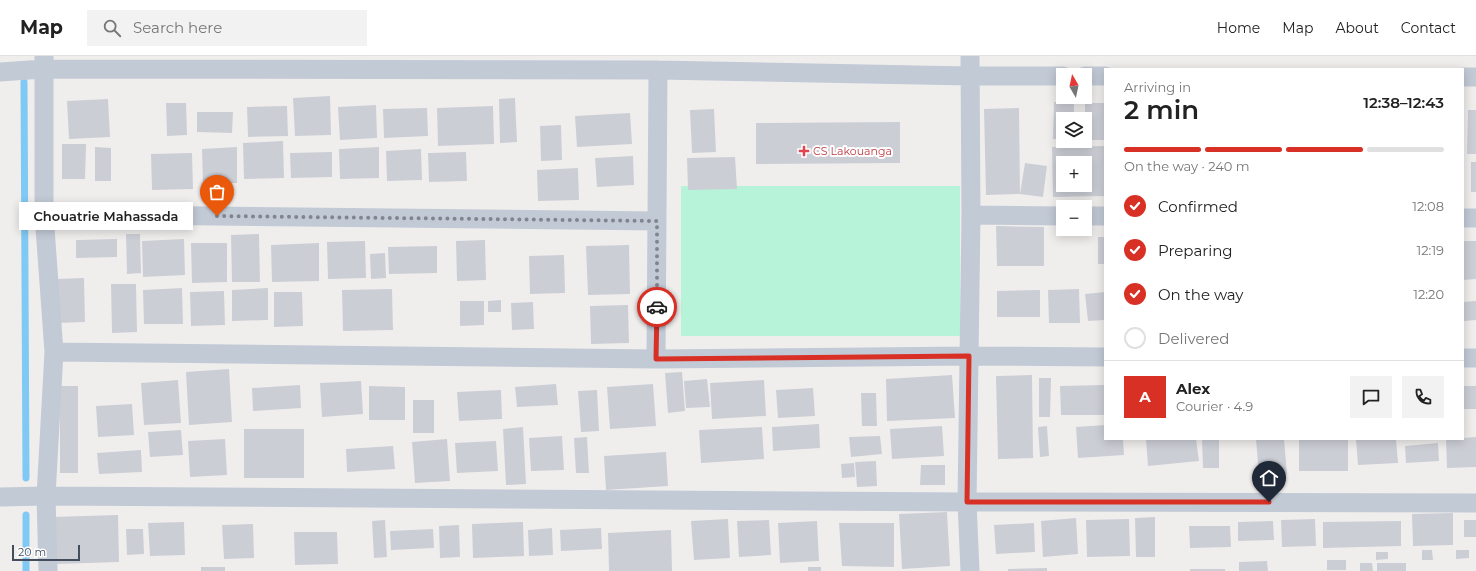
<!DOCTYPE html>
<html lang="en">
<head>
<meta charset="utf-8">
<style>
  :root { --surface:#fff; --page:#f2f2f2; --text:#222; --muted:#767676; --line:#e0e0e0; --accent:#d93025 }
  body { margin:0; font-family:Montserrat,sans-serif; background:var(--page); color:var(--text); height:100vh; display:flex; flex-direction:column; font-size:15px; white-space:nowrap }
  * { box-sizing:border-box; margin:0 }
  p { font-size:13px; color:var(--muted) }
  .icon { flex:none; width:22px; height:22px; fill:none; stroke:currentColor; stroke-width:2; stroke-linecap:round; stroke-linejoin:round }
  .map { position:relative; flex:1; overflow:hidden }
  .drawer { position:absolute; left:1104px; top:12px; width:360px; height:372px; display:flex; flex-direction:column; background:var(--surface); border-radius:0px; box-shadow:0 2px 10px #0003 }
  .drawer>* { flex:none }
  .needle { width:26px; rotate:351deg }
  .fabs { position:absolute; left:1056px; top:12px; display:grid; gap:8px }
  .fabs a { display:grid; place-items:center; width:36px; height:36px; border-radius:0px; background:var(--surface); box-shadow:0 2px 10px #0003; font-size:20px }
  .scale { position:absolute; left:12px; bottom:10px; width:68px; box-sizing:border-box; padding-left:4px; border:2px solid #444d5d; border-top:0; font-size:11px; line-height:14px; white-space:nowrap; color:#444d5d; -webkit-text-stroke:3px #fff; paint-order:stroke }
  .pin { position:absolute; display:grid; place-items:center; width:34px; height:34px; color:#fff; margin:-41px -17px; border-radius:50% 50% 50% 0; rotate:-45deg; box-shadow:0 0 4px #0007 }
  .pin .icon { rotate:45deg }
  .courier { position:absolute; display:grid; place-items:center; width:40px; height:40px; margin:-20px; border:3px solid #d93025; border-radius:50%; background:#fff; color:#222; box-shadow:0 1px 5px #0007 }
  .bubble { position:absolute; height:28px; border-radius:0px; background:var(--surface); box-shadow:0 2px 10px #0003; font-size:13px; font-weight:600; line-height:28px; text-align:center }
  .overview em { font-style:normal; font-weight:600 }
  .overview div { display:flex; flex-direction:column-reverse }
  .overview { display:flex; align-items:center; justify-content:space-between; height:68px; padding:0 20px }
  h1 { font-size:26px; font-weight:600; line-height:30px }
  .bar { display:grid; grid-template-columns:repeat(4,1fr); gap:6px 4px; align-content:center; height:48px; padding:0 20px }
  .bar i { height:5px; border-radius:3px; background:var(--line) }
  .bar .current { background:var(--accent) }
  .bar p { grid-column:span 4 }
  .line { display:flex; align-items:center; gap:10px; padding:0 20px; border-top:1px solid var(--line) }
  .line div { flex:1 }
  .round { display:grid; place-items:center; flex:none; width:42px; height:42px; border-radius:0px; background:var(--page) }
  ol { padding:0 20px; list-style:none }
  li { display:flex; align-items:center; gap:12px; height:44px }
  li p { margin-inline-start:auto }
  li .icon { padding:4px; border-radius:50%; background:var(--accent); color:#fff; stroke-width:4 }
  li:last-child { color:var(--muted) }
  li i { width:22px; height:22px; border:2px solid var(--line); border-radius:50% }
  header { display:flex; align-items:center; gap:24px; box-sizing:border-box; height:56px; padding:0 20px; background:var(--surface); border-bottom:1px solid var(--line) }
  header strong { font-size:19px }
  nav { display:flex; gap:22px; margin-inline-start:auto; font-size:14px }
  .search { width:280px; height:36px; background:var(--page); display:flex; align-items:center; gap:10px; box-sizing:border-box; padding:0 14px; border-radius:0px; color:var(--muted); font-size:15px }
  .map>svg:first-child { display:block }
  .green { fill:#b7f3d8 }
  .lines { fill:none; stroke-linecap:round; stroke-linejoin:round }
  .stream { stroke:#80c9f4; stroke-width:7 }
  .building { fill:#ccced6; fill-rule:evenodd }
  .minor { stroke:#c2cad6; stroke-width:19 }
  .done { stroke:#80858f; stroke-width:4; stroke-dasharray:0 7.2 }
  .route { stroke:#d93025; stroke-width:5 }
  .health-dot { fill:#e0444e; stroke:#fff; stroke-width:1.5 }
  .labels { text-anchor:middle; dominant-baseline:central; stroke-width:4; stroke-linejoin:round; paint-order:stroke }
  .health-label { font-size:11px; fill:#be3a42; stroke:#fff; text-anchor:start }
</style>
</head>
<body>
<header>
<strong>Map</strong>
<div class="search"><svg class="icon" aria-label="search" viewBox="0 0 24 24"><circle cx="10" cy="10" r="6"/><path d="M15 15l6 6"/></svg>Search here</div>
<nav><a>Home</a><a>Map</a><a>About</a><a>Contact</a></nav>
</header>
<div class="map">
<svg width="1476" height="515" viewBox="0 0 1476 515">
  <rect width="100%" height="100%" fill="#f0eeed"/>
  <!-- green -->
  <path class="green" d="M681,130H960V280H681Z"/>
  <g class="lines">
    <!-- stream -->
    <path class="stream" d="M24,26L26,422
      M26,459V515"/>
  </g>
  <!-- building -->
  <path class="building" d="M330,40L331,79L295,80L293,42Z
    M515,42L517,86L500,87L499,43Z
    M108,43L110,81L69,83L67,45Z
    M1054,46H1074V63H1063V83H1053Z
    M166,47H186L187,79L167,80Z
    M1085,47H1105V84H1085Z
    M376,49L377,82L340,84L338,51Z
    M287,50L288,80L248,81L247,51Z
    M493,50L494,88L438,90L437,52Z
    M427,52L428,80L384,82L383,53Z
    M1019,52L1020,138L986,139L984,53Z
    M714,53L716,96L692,97L690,54Z
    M1468,54H1476V98H1467Z
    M197,56H233L232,77L197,76Z
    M630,57L632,88L577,91L575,60Z
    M900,66V107L756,108V67Z
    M561,69L562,104L541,105L540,70Z
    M283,85L284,122L244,123L243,87Z
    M62,88H86L85,123H62Z
    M1105,90V140L1053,141L1052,91ZM1063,107H1085V129H1063Z
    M95,91L111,92V125H95Z
    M237,91V127L203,128L202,93Z
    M379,91V122L340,123L339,93Z
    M421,93L422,124L387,125L386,95Z
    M332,96V121L291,122L290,97Z
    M466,96L467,125L429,126L428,97Z
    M192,97L193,133L152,134L151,98Z
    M633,100L634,129L597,131L595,102Z
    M735,101L737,133L688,134L687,102Z
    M1471,106H1476V136H1471Z
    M1025,107L1047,110L1043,141L1020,138Z
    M578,112L579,144L538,145L537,114Z
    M996,170L1044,171V210H997Z
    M126,178H140L141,217L127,218Z
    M259,178L260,226H232L231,179Z
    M1098,181H1105V208H1098Z
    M117,183V201L76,202V184Z
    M184,183L185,219L143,221L142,185Z
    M485,184L486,224L457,225L456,185Z
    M365,185L366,222L328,223L327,186Z
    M1463,185H1476V223L1463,224Z
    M191,187H227V226L192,227Z
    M319,187V225L272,226L271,189Z
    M629,189L630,238L588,239L586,190Z
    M437,190V217L389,218L388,191Z
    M385,197L386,222L371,223L370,198Z
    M564,199L565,237L530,238L529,200Z
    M84,222L85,266L57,267L56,223Z
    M111,228H136L137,276L112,277Z
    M182,232L183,268H144L143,234Z
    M268,232V264L232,265V234Z
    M392,233L393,274L343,275L342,234Z
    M1079,233L1080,267H1049L1048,234Z
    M1040,234V261H997V235Z
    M224,235L225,269L191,270L190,236Z
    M274,236H302L303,270L274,271Z
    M1105,236V264L1088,265L1085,238Z
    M501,244V256H488V245Z
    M460,245H484V269L460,270Z
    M1476,245V264L1464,265L1463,246Z
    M533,246L534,273L512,274L511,247Z
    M628,249L629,287L591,288L590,250Z
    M229,313L232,366L189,369L186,316Z
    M682,316L685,355L668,357L665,317Z
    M952,319L955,362L887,365L886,323Z
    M1032,319L1033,402L998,403L996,320Z
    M1039,322H1051L1050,361H1039Z
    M707,323L710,351L686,352L684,325Z
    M178,324L181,367L144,369L141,327Z
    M764,324L766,360L712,363L710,327Z
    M361,325L363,358L322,361L320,327Z
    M556,328L558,349L517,351L515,331Z
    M653,328L656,370L610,373L607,331Z
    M300,329L301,352L253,355L252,332Z
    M1105,329V359H1061L1060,330Z
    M60,330H78V417H60Z
    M369,330L405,331V364H369Z
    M1463,330H1476V353H1463Z
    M813,332L815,360L778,362L776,334Z
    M501,334L502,363L459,365L457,336Z
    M597,334L599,375L581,376L578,335Z
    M861,337H876L877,370H862Z
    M413,344H434V377H413Z
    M132,348L134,379L98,381L96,350Z
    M819,368L820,392L773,395L772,371Z
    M1105,369V383H1123L1124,399L1078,402L1076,371Z
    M942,370L944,400L892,403L890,373Z
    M1047,370L1049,400L1040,401L1038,371Z
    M523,371L526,428L506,429L503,373Z
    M762,371L764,403L701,407L699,374Z
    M244,373H304V422H244Z
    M181,374L183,399L150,401L148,376Z
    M562,380L564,414L531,415L529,382Z
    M880,380L882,398L851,401L849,381Z
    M587,381L589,417H576L574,382Z
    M1476,381V411L1447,412L1446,383H1463V382Z
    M225,383L227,419L190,421L188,385Z
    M447,383L450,425L415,427L412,386Z
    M1146,383H1196L1199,405L1148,410Z
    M1202,383H1219V412H1203Z
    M1256,383H1284L1287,418L1259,420Z
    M1299,383H1348V415H1299Z
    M1356,383H1396L1398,407L1358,409Z
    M496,385L498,415L457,417L455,387Z
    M1438,387L1439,405L1406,407L1405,390Z
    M393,390L395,413L347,416L346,393Z
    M141,394L142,416L99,418L97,397Z
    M666,396L668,430L606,434L604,400Z
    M876,405L877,430L857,431L855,406Z
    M854,407L855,421L842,422L841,408Z
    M921,409H945V429H920Z
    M947,456L950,510L902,513L899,458Z
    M1453,457V489L1413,490L1412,458Z
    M118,459L119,506L56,508L52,461Z
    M1155,461V501H1136L1135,462Z
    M1076,462L1078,498L1043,501L1041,465Z
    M728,463L730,502L694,504L691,465Z
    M1129,463L1130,500L1087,501L1086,464Z
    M1315,463L1316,490L1282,491L1281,464Z
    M385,464L387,501L374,502L372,465Z
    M769,464L771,499L739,501L737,465Z
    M1464,464H1476V481H1464Z
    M817,465L819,505L780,507L778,467Z
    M1273,465L1274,484L1238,485V466Z
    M1401,465V490L1323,492V466Z
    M184,466L185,499L150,500L148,467Z
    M523,466L524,500L473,502L472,468Z
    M839,467H894V511L842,510Z
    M1034,467L1035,496L996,498L994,469Z
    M253,468L254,502L224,503L222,469Z
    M459,469L460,501L440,502L439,470Z
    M1189,470H1230L1231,491L1190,492Z
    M552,472L553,499L529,500L528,474Z
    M601,472L602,493L561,495L560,474Z
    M126,473H143L144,498L127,499Z
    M433,473L434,492L391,494L390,475Z
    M671,474L672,515H609L608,477Z
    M294,476H337L338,508L295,509Z
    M1422,494H1432L1433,504H1422Z
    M1456,494H1469V502L1456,503Z
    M1376,496H1388V503L1376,504Z
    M1327,504H1346V514H1327Z
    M1267,505L1268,515H1239V506Z
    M1360,507H1372L1373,515H1360Z
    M1377,507H1406V515H1377Z
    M201,511H225V515H201Z
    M808,511H821V515H808Z
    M1047,512V515H1008V513Z
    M1190,513H1225V515H1190Z"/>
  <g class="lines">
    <!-- minor -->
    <path class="minor" d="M44,1V158L54,296L46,440L48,515
      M0,16L43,13L658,14L970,20H1063
      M1085,20H1105
      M1463,21H1476
      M44,158L657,165
      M971,159L1063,160
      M1085,160H1105
      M1463,162H1476
      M54,296L656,303L969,300L1105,301
      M1463,302H1476
      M656,303L658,14
      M0,441L46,440L967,446L1476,447
      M970,515L967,446L971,159L970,0"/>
  </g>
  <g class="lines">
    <!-- done -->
    <path class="done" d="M217,160L657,165V251"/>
    <!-- route -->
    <path class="route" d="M657,251L656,303L969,300L967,446H1269"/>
  </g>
  <!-- markers -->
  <path class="health-dot" d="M802 89h4v4h4v4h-4v4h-4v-4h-4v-4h4z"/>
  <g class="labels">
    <!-- health labels -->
    <g class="health-label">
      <text x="813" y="95">CS Lakouanga</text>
    </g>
  </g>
</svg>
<div class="fabs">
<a><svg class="needle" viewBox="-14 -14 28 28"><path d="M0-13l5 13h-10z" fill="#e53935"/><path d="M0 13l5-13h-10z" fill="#767676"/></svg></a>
<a><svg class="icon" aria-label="layers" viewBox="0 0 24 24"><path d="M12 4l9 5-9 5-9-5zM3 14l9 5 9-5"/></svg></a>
<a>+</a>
<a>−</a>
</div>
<div class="scale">20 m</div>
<div class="pin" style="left:217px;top:160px;background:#ea580c"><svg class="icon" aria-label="bag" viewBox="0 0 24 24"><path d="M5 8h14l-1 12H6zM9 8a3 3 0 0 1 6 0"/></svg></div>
<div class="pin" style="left:1269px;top:446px;background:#1f2937"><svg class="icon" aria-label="home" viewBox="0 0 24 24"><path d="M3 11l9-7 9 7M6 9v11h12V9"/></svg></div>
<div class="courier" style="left:657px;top:251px"><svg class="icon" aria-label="car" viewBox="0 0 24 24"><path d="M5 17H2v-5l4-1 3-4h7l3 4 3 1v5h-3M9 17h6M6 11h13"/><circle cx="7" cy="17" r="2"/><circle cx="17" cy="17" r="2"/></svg></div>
<div class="bubble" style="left:19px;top:146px;width:174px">Chouatrie Mahassada</div>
<section class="drawer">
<div class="overview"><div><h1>2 min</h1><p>Arriving in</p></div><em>12:38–12:43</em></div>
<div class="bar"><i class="current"></i><i class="current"></i><i class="current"></i><i></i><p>On the way · 240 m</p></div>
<ol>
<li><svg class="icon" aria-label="check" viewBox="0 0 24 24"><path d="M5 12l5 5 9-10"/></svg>Confirmed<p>12:08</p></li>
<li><svg class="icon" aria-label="check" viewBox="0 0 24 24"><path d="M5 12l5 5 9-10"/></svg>Preparing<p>12:19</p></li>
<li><svg class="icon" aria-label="check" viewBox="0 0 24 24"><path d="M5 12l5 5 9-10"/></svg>On the way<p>12:20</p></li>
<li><i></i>Delivered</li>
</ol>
<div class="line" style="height:72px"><b class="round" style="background:var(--accent);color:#fff">A</b><div><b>Alex</b><p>Courier · 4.9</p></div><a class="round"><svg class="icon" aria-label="chat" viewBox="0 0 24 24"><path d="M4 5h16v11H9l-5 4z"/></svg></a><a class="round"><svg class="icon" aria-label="phone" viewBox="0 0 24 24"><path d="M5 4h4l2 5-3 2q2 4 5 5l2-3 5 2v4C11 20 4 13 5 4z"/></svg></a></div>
</section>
</div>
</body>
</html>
